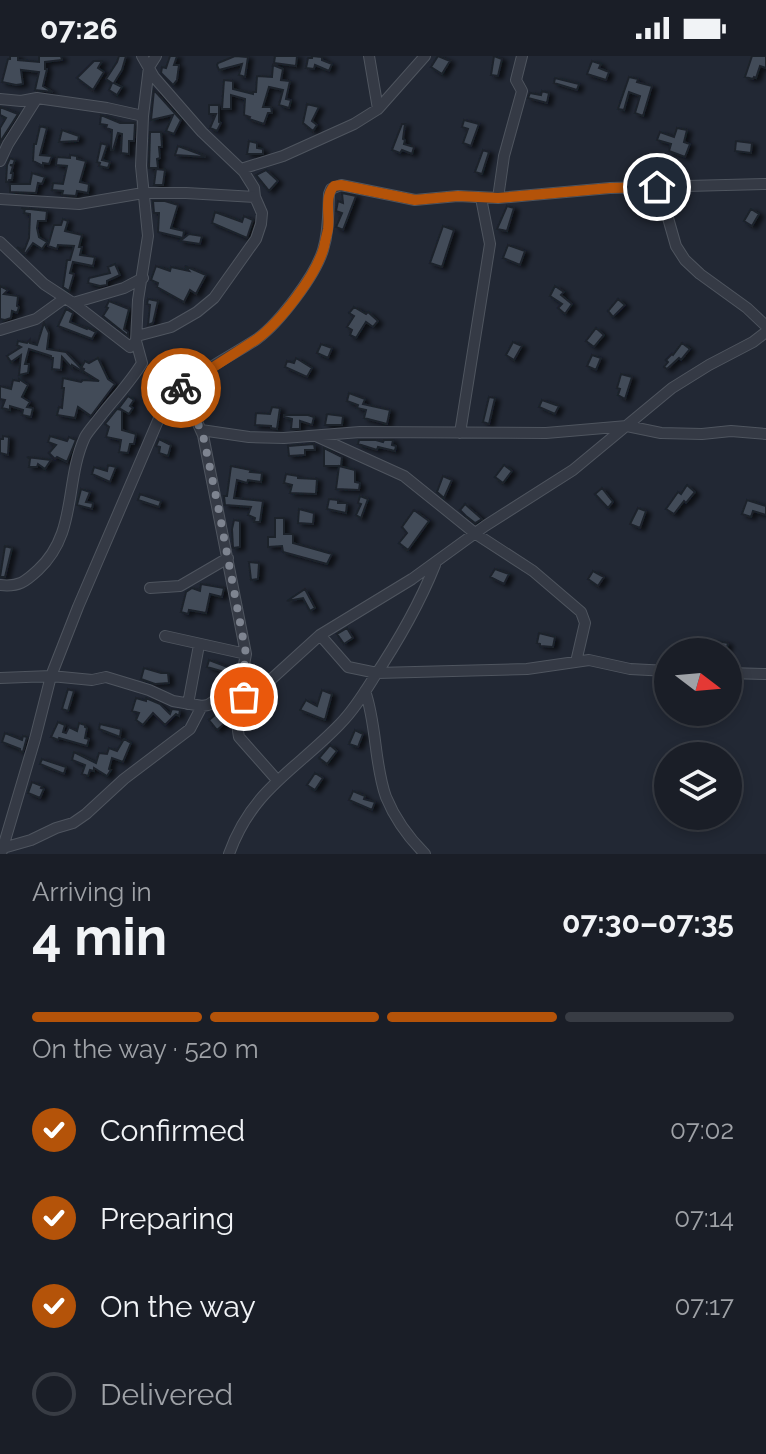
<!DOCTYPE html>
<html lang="en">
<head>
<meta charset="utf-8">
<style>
  :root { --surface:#1a1e27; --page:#23272f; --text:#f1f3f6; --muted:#9fa2a7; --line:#383c44; --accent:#b45309 }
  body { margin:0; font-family:Raleway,sans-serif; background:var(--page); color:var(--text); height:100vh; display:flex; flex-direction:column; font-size:30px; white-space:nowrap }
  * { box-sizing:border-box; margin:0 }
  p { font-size:26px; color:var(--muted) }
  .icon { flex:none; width:44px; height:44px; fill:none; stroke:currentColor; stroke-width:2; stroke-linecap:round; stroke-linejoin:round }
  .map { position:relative; height:798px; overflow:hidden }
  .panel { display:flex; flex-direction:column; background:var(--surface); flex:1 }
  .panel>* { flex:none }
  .needle { width:52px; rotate:106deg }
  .fabs { position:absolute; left:654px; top:582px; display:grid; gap:16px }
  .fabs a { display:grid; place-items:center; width:88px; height:88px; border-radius:50%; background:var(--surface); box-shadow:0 4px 12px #0003,0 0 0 2px var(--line); font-size:40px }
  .pin { position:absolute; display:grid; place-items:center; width:68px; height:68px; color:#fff; margin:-34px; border:4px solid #fff; border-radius:50%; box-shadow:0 2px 8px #0007 }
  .courier { position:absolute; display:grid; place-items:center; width:80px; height:80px; margin:-40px; border:6px solid #b45309; border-radius:50%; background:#fff; color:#222; box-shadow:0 2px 10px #0007 }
  .summary em { font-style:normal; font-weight:700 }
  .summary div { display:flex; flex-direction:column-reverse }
  .summary { display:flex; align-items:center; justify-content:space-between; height:136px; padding:0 32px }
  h1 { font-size:52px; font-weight:700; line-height:60px }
  .bar { display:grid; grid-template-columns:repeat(4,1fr); gap:12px 8px; align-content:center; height:96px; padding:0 32px }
  .bar i { height:10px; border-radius:6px; background:var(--line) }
  .bar .active { background:var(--accent) }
  .bar p { grid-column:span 4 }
  ol { padding:0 32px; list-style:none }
  li { display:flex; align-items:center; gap:24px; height:88px }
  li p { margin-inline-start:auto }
  li .icon { padding:8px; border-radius:50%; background:var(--accent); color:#fff; stroke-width:4 }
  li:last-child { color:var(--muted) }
  li i { width:44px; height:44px; border:4px solid var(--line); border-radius:50% }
  .status { display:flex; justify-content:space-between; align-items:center; height:56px; padding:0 40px; background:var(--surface); direction:ltr }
  .status svg { height:22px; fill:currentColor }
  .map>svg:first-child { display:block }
  .building { fill:#434b58; stroke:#1c222b; stroke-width:2; filter:url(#shadow) }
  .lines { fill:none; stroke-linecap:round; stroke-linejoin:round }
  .minor-casing { stroke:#4f555f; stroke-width:12 }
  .minor { stroke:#353a45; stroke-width:10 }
  .done { stroke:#7e8490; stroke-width:8; stroke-dasharray:0 14.4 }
  .route { stroke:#b45309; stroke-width:10 }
</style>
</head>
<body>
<div class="status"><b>07:26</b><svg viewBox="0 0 49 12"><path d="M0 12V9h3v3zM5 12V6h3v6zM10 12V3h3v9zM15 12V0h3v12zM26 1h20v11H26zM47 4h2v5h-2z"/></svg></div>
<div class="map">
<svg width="766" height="798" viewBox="0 0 766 798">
  <defs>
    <filter id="shadow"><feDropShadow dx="4.5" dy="2.5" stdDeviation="2" flood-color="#0009"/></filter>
  </defs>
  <rect width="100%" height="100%" fill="#222834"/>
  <!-- building -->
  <path class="building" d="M10,0H18V4L39,6V0H61L62,4L45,6V13H47L43,30L53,36L35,34L39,16L21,14L23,28L16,29L2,26L8,3H10Z
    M119,0H126L122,14L114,27L122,31L117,39L109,34L112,27L106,23L117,6Z
    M170,0H177L174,9H179L177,24L173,29L161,17L162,11L166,12Z
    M235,0L248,1L245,21L239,19L242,8L219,14L217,9L218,7Z
    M275,0H297L296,10L274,7Z
    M312,0L322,1V4L332,8L329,15L315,9L314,13L306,12L308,2H312Z
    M438,0L450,5L442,18L431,11Z
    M494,0L502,3L498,20L491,19Z
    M752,0H766V12L760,10L756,22L754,21L753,23L745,21Z
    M94,5H102L98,12L104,16L93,34L77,22Z
    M592,5L601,8L599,12L609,16L606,24L587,18Z
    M273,9L283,13L281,24L290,25L286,43L291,44L289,52L279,49L283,34L269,31L263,51H271L272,57H268L264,68L249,63L250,61L244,59L245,43L231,39V53H222L224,24L233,25V33L253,38V36H256L257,20L272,21Z
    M629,21L638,23L637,26L652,30L643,60L635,57L640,40L629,36L624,54L618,53Z
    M555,22L579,28L577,34L554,27Z
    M154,34L181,64L174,78L166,75L173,59L151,64Z
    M542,35L549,37L547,47L528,42L530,37L541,39Z
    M307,48L319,51L312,65L317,69L313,75L303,67Z
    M209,49H219V66L221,67L217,75L210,72L216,58H209Z
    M0,51L18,58L0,86V72L6,62L0,59Z
    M101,59L120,67H135L134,85H129V98L121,97L122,78L118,77L113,94H111L112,74L106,72L107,69L100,68Z
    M464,64L479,68L471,90L463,87L468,73L462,71Z
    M402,68H405L403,83L405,84L404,88L414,91L412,98L402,94L400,97L392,94Z
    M40,70L47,72L40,99L52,100L49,108L43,107V110L33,105L34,88H36Z
    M677,72L687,74L684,86L690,88L685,101L669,95L671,88L657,84L660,76L674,81Z
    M62,74L79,80L78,85L59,86Z
    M150,76H161L162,91H159L160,102L157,103L158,112H149Z
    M249,85L257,87V92L263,93V98H247Z
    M736,85L752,87L751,97L735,95Z
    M101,87L107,89L102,104L110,106L108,112L99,110L100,107L97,106Z
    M178,90L205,100V101L175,99Z
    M483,94L489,96L482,118L475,116Z
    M70,99L77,100V103L86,105L80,126L89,128L88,137L77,135L76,140L62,139L63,135L52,134L53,127L63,128L67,110L56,109L57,101L70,102Z
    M10,102L15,104L13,109H10L13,110L11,117H13L12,124H9L8,126H6L7,109Z
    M156,113L165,114L163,129H154Z
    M266,114L278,125L269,135L256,119Z
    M32,117L45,121L42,128L38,127L36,137L10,136V128H30Z
    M342,137L356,140L343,174L336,171L342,157L336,155L338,145L343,147Z
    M153,145H165L178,149L171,172L184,175L183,182L158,176L159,157H154Z
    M507,150L514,152L507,175L497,173Z
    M21,152L47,155L46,165H38L37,172L39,181L47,186L42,193L33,187L25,198L17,191L24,195L29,182L30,158L24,157L25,153Z
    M751,153L759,158L752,170L744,165Z
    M215,156L242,166L244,160L253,164L247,182L212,167Z
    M63,163L68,165L65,175L82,179L79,191H82L80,199L95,201L93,210L73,206L70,217L74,218L69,235L63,231L67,204H70L74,190L58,189L57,193L48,190L54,169H61Z
    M443,170L454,174L442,211L430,207Z
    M189,178L202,180L200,188L180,185Z
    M508,189L525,195L520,209L503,202Z
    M115,208L120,219L107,225V229L100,230L88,227L89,222L110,217L108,211Z
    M156,210L170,215L171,211L189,215L185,210L206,219L196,238L190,234L184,246L157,231L158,227L151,224Z
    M0,230L8,234L4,238L18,240L17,250L19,251L17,257L12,255L11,262L5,264L0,263Z
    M555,230L564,236L561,239L572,248L565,258L558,252L562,248L550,240Z
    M148,243L158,245L153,267L148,269L150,249L147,248Z
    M618,243L625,249L613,261L608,255Z
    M109,245L129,253L124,273L128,276V280L103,260L108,252L106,251Z
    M354,251L366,258L368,256L378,265L373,271L366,266L356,282L350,279L352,274L347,271L354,260L349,257Z
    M66,253L73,257L70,266L87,273L88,272L96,276L92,283L58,270Z
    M44,267L49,277L47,293L66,296L81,312L85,305L89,307L98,302L108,323L115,328L91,360L78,351L75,362L57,359L59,351L62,352L64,332H62L63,322L81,326L83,324L99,325L83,315L84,313L82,312V315L72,309V312L62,301L61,314L52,313L53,302H51V300L29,293L25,308H29L28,317L19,319L21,299L11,306L7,300L21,291L17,289L18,285L27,287L30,284V287L37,289Z
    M596,272L604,279L594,291L586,285Z
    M513,286L522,290L514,304L506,299Z
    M682,287L690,293L681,304L679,302L667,313L664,311L668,306L666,304L672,298L673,299Z
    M321,288L332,292L328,302L317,297Z
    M592,299L601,302L596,314L587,310Z
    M296,302L312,312L307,321L285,311L287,305L294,307Z
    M621,318L632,321L625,343L618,339L620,333L617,332Z
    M19,323L28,329L22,341L30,346L27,351L33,352L31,361L22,359L23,354L10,350V354L2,352L5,344L0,343V330L11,333L13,324L19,325Z
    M349,337L365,343L363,348L390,354L387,368L364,362L366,354L357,352L358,349L347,345Z
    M128,340L134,344L130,350L133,352L129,358L119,352Z
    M489,341L495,342L489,368L483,366Z
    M542,344L559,350L555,358L539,351Z
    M272,351L280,352L277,373L271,372V370L255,369L256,357L270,358Z
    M117,353L122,354V374L136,378L134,388H130L128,397L119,396L121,384L106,381L109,371L105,368Z
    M327,358L343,360L342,369H325Z
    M284,359H308L314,361L312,369L300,365V373H291L292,363L284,361Z
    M3,380L9,381L8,399L0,397V383H3Z
    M50,380L67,385L69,381L76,384L67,406L57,401L55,403L49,397L56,389L48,386Z
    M159,383L171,389L168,400L159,397L160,391L156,390Z
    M359,384H376L383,386L384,384H393L392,389L396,390L395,395L378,391L377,394L358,388Z
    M314,388L315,394H305V399L289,400L288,390Z
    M324,392L342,401L341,410H324Z
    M27,401L51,404L45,413L38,408L37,411H29L30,403Z
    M108,409L116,411L110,426L92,418L94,411L107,415Z
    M504,409L512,415L503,427L495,421Z
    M231,410L251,414L250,416L262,417L261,426L248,424L247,427L237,424L234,442L263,445L260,466H254L255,462L248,459L251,451L225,449L224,440H227Z
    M339,410L355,414V426L360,427L359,434L336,433Z
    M286,418L298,420V422L317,423L316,438L290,437L292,429L284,427Z
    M443,420L452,424L444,442L437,436Z
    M687,429L695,436L686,447L684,445L674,458L666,453L678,436L681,438Z
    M602,432L613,446L608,452L595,438Z
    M81,433L90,436L86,446L93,447L92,453L77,449Z
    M140,438L161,445L159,451L138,444Z
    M360,440L368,443L361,462L356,459L361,448L358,447Z
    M329,443L338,444V447H347L346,457L327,453Z
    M747,444L766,450V459L753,455L751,461L742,458Z
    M465,448L482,463L475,467L466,460L460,454Z
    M638,452L646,455L640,472L630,468Z
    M299,453L314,457L313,468L298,467Z
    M414,454L429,465L408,494L399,487L407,477L402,471Z
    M275,462H284V478H293V487L332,498L327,508L283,496L282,490L268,491V481H275Z
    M234,464L240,465V491L233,492L232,473Z
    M5,490L12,492L5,521H0Z
    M249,506L259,507L258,523L251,524Z
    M495,513L509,518L504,528L490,521Z
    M593,515L604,521L598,530L588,523Z
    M201,528L224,532L222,541L210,538L206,557L189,554L188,558L181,556L186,536L192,532L200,535Z
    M305,533L315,552L310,555L303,542L287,545Z
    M347,572L353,582L344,588L337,578Z
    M539,577L555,581L553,591L540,590V588L537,587Z
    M709,584L728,587L726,595L707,591Z
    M209,604L233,613L230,620L221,616V615L207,611Z
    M144,612L161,617H168L169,627L155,628L141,623Z
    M68,633L74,635L68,655L62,653Z
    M322,634L332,638L325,664L300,654L306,644L317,650Z
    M136,642L146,645V642L160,648L170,658L172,653L180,654L179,660L176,658L165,669L153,657L143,669L136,664L139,657L132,655Z
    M224,652L231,661L230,663L217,674L209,664Z
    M58,666L65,669L63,676L66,677L69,671L77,675L79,667L85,669V671L87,672L85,682L89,683L87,690L59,682L58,684L51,681Z
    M100,668L121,673L120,681L99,673Z
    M355,674L363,678L358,691L349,688Z
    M5,677L22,684L23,680L27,681L23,696L20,695V693L2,686Z
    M124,683L131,687L123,706L112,702L109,713L111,714L107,720L94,712V715L90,714L88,720L82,718L85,709L72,704L74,696L96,707L99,697L107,698L109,692L117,695Z
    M330,689L337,695L327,708L319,702Z
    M42,703L66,711L64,718L40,708Z
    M315,717L323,722L315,734L307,729Z
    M32,726L42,730L41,732L44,733L40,742L28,737Z
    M353,735L365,740L364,743L375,746L372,754L349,744Z"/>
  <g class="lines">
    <defs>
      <path id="minor" d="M369,0L378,53
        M0,43L21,45L37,42L107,52L143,60
        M0,105L8,88L37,42
        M241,113L283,100L354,68L378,53L425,0
        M657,131L664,148L676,190L685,204L700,218L747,252L766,270
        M498,142L504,100L522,35L516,24L522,0
        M0,143L79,148L143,137H186L255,141
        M0,186L44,228L73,247L124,232L143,222
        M73,247L130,291L136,285
        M0,274L36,263L65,242
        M137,280L171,271L197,256L214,242L256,183L261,168L262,157L255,141L254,132L244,116L202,76L154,21L142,0
        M201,374L249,381L284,382L360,376L546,377L627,370L661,377L702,378L731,375L766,378
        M460,377L490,188L481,142
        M318,381L404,420L476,478L533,515L581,556L585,567L576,606
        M0,529C19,531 25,526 38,514C78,477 64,426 85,381C89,374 95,368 100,361C114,343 130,327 142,307L136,285L138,244L148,180L141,110L143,60L149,11L156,0
        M150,532L180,530L228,502
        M320,579L348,611L377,617L527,613L589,604L630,613L668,615
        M165,580L246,598
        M728,617L766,618
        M0,622L51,620L92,624L106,621L149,634L173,645L202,650L208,649L223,639L244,641L255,638L320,579L412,523L485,470L573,414L672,332L709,309L753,286L766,276
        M365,635C377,669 374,708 386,741C395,763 409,782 425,798
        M188,648L199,589
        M277,724L239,681L238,675L240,629L246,598L203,379L194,359L179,334C202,314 231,300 257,283C279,267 315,220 323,194C329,175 328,157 329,138L331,133L341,129L415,144L458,140L498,142L610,132L766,128
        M3,792L31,784L56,772L73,767L86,758L124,723L190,673L202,650
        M1,798L35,683L51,620L78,551L172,332L180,322
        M229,798C252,733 296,714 340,668C353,655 363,639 373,623C397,587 419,549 435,509"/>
    </defs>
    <!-- minor casing -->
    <use href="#minor" class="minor-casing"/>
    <!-- minor -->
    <use href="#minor" class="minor"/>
  </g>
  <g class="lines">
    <!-- done -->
    <path class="done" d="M181,332L179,336L194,359L203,379L218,450L246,598L240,640L244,641"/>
    <!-- route -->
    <path class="route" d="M181,332L257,283C280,266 316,220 324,191C325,185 327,179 328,173C330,159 324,141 334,130L341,129L415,144L458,140L498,142L610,132L657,131"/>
  </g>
</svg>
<div class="fabs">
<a><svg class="needle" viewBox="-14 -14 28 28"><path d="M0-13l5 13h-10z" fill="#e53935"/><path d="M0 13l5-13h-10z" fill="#9fa2a7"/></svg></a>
<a><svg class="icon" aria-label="layers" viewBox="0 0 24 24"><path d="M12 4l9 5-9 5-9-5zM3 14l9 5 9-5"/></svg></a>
</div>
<div class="pin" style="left:244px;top:641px;background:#ea580c"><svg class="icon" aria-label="bag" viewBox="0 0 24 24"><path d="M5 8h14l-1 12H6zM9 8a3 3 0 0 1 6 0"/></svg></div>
<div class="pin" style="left:657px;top:131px;background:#1f2937"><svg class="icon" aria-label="home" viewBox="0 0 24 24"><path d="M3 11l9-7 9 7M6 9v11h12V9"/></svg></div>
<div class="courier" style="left:181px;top:332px"><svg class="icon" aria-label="bike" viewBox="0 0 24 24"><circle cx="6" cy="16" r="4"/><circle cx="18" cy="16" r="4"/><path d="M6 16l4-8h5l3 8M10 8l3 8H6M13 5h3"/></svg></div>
</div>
<section class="panel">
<div class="summary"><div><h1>4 min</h1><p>Arriving in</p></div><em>07:30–07:35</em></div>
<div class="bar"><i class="active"></i><i class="active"></i><i class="active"></i><i></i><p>On the way · 520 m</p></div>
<ol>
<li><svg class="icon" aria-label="check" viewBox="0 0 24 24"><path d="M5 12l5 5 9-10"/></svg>Confirmed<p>07:02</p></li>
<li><svg class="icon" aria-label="check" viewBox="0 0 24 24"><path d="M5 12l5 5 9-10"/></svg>Preparing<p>07:14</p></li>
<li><svg class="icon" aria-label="check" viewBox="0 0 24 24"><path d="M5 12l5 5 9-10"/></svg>On the way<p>07:17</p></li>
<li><i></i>Delivered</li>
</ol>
</section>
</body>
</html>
